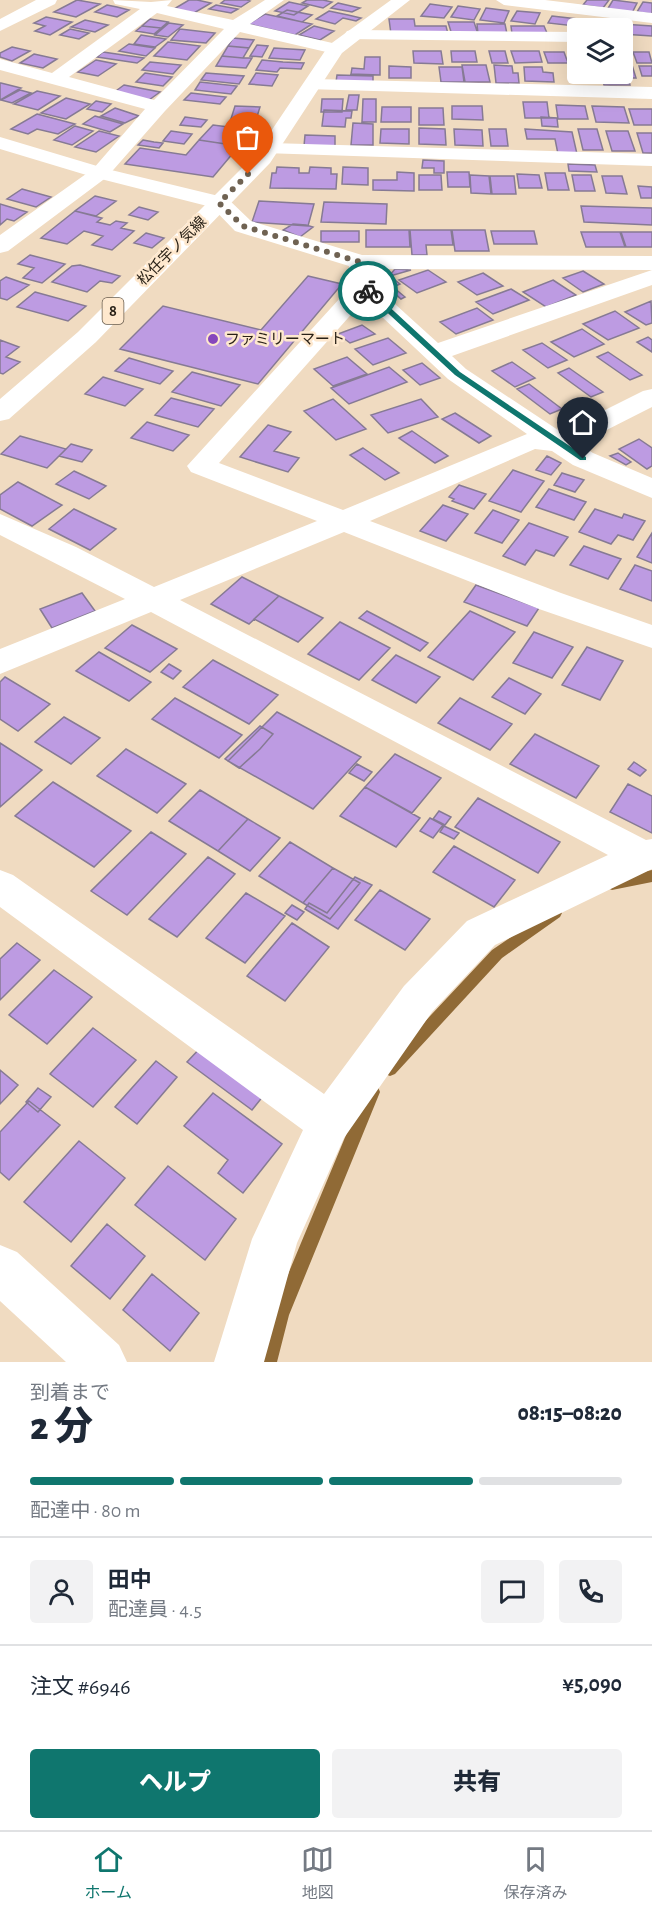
<!DOCTYPE html>
<html lang="ja">
<head>
<meta charset="utf-8">
<style>
  :root { --surface:#fff; --page:#f2f2f3; --text:#1f2937; --muted:#747a83; --line:#e0e1e3; --accent:#0f766e }
  body { margin:0; font-family:"Alegreya Sans","Noto Sans JP",sans-serif; background:var(--page); color:var(--text); height:100vh; display:flex; flex-direction:column; font-size:22px; white-space:nowrap }
  * { box-sizing:border-box; margin:0 }
  p { font-size:20px; color:var(--muted) }
  .icon { flex:none; width:33px; height:33px; fill:none; stroke:currentColor; stroke-width:2; stroke-linecap:round; stroke-linejoin:round }
  .map { position:relative; height:1362px; overflow:hidden }
  .panel { display:flex; flex-direction:column; background:var(--surface); flex:1 }
  .panel>* { flex:none }
  .fabs { position:absolute; left:567px; top:18px; display:grid; gap:12px }
  .fabs a { display:grid; place-items:center; width:66px; height:66px; border-radius:6px; background:var(--surface); box-shadow:0 6px 24px #0002; font-size:30px }
  .pin { position:absolute; display:grid; place-items:center; width:51px; height:51px; color:#fff; margin:-62px -26px; border-radius:50% 50% 50% 0; rotate:-45deg; box-shadow:0 0 6px #0007 }
  .pin .icon { rotate:45deg }
  .courier { position:absolute; display:grid; place-items:center; width:60px; height:60px; margin:-30px; border:4px solid #0f766e; border-radius:50%; background:#fff; color:#222; box-shadow:0 2px 8px #0007 }
  .overview em { font-style:normal; font-weight:800 }
  .overview div { display:flex; flex-direction:column-reverse }
  .overview { display:flex; align-items:center; justify-content:space-between; height:102px; padding:0 30px }
  h1 { font-size:39px; font-weight:800; line-height:45px }
  .bar { display:grid; grid-template-columns:repeat(4,1fr); gap:9px 6px; align-content:center; height:72px; padding:0 30px }
  .bar i { height:8px; border-radius:4px; background:var(--line) }
  .bar .current { background:var(--accent) }
  .bar p { grid-column:span 4 }
  .line { display:flex; align-items:center; gap:15px; padding:0 30px; border-top:2px solid var(--line) }
  .line div { flex:1 }
  .round { display:grid; place-items:center; flex:none; width:63px; height:63px; border-radius:6px; background:var(--page) }
  .cta { display:flex; gap:12px; margin-top:auto; padding:12px 30px }
  .cta a { flex:1; height:69px; border-radius:6px; background:var(--accent); color:#fff; font-size:24px; font-weight:800; line-height:69px; text-align:center }
  .cta a+a { background:var(--page); color:var(--text) }
  .dock { display:flex; justify-content:space-around; align-items:center; height:84px; border-top:2px solid var(--line); background:var(--surface); font-size:16px; color:var(--muted) }
  .dock a { display:grid; justify-items:center; gap:3px }
  .dock .current { color:var(--accent) }
  .map>svg:first-child { display:block }
  .lines { fill:none; stroke-linecap:round; stroke-linejoin:round }
  .stream { fill:#906a36; fill-rule:evenodd }
  .building { fill:#bd9be2; stroke:#867a94; stroke-width:1.5 }
  .minor { fill:#fff; fill-rule:evenodd }
  .tertiary { fill:#fff; fill-rule:evenodd }
  .primary { fill:#fff; fill-rule:evenodd }
  .route { fill:#0f766e }
  .done { stroke:#6f6252; stroke-width:6; stroke-dasharray:0 10.8 }
  .poi-dot { fill:#8647bc; stroke:#fee8ce; stroke-width:2 }
  .labels { text-anchor:middle; dominant-baseline:central; stroke-width:5; stroke-linejoin:round; paint-order:stroke }
  .far-street-label { font-size:15px; fill:#292117; stroke:#fee8ce }
  .far-poi-label { font-size:15px; fill:#292117; stroke:#fee8ce; text-anchor:start }
  .shield { fill:#fee8ce; stroke:#695d4e; stroke-width:1.5 }
  .shield-label { font-size:16px; font-weight:bold; fill:#292117 }
</style>
</head>
<body>
<div class="map">
<svg width="652" height="1362" viewBox="0 0 652 1362">
  <rect width="100%" height="100%" fill="#f0dbc1"/>
  <g class="lines">
    <!-- stream -->
    <path class="stream" d="M652,870V882L612,890L607,888L605,884L607,880L612,878Z
      M555,907L560,909L562,913L560,917L502,958L395,1074L390,1076L385,1074L382,1069L385,1064L492,950Z
      M372,1085L378,1087L380,1092L289,1315L277,1362H259L271,1315L366,1087Z"/>
  </g>
  <!-- building -->
  <path class="building" d="M77,0L100,4L76,17L54,12Z
    M189,0H197L211,3L194,13L174,9Z
    M225,0H247L250,1L241,7L221,3Z
    M307,0H323L332,2L323,8L302,3Z
    M587,0H609L603,8L583,5Z
    M613,0L637,3L632,13L607,10Z
    M289,2L308,6L294,15L275,11Z
    M643,2L652,3V14L637,12Z
    M338,3L360,8L352,12L331,8Z
    M430,4L452,7L444,18L421,16Z
    M107,5L117,7L129,10L117,17L95,12Z
    M216,5L238,9L231,13L209,9Z
    M458,6L480,9L474,20L451,17Z
    M486,8L509,11L504,23L480,20Z
    M287,10L312,15L302,22L277,16Z
    M329,11L348,15L361,18L356,21L343,18L335,24L316,19Z
    M517,11L540,13L535,24L511,21Z
    M265,14L312,24L295,35L248,24Z
    M552,16L586,20L584,27L548,23Z
    M46,17L72,22L50,35L35,31L45,26L34,23Z
    M150,19L168,22L161,28L142,26Z
    M389,19H414L415,26H446L448,34H391Z
    M85,20L108,25L95,32L71,27Z
    M595,20L615,21L614,28H594Z
    M448,22H474L478,34L452,35Z
    M169,23L183,25L168,37L155,35Z
    M477,24H505L507,34H478Z
    M622,24L652,26V36L622,34Z
    M142,26L161,28L154,34L136,31Z
    M314,26L334,31L320,40L299,35Z
    M511,26H544L547,33L512,34Z
    M70,29L89,33L79,39L60,35Z
    M180,29L215,33L206,43L171,40Z
    M141,35L166,39L155,47L134,44Z
    M233,38L254,40L249,48L228,46Z
    M168,42L200,46L187,60L154,56Z
    M129,44L155,48L146,56L119,51Z
    M257,45L268,46L262,57L250,56Z
    M228,46L249,48L243,58L222,56Z
    M12,47L30,51L12,61L0,57V53Z
    M274,48L305,50L300,60L269,58Z
    M413,51H441L443,64L414,63Z
    M451,51H475L477,62H452Z
    M489,51H505L508,63H492Z
    M511,51H539L542,62L515,63Z
    M103,52L144,58L137,63L97,57Z
    M544,52H564L568,63H548Z
    M633,52H649L652,63H637Z
    M34,54L57,59L43,68L20,63Z
    M222,56L243,58H252L246,68L216,66Z
    M365,57H380V75L351,74L352,68L364,69Z
    M96,60L116,64L98,76L78,72Z
    M262,60L283,62L304,63L301,69L280,68L277,72L256,70Z
    M150,62L181,65L173,74L142,70Z
    M462,65H486L490,82H465Z
    M494,65L512,66L513,73H518L519,83H496Z
    M622,65H632L636,78H628L630,85H604L601,74H622Z
    M389,66L411,67V78H389Z
    M639,66H652V76H642Z
    M439,67H462L464,82H441Z
    M524,67H542L543,72L553,73L554,82L525,81Z
    M572,69H578V74H595L596,83L575,82Z
    M145,73L172,77L163,86L136,82Z
    M206,73L244,76L239,84L201,80Z
    M256,73L278,75L272,86L249,84Z
    M337,75L373,76V83L336,82Z
    M200,82L237,86L231,94L195,90Z
    M0,83H1L21,88L0,100Z
    M124,85L160,92L149,100L113,93Z
    M20,90L31,93L12,103L1,100Z
    M37,91L60,96L38,110L14,104Z
    M191,93L226,97L220,104L184,100Z
    M349,95H359L357,110H346Z
    M66,98L90,104L66,119L41,113Z
    M322,99H343L342,112H321Z
    M363,99H376V122H362Z
    M96,101L111,104L102,112L87,109Z
    M523,102H547L549,118H525Z
    M556,105L585,106L588,119H558Z
    M235,106L260,107L255,123L230,122Z
    M452,106H482L483,120L452,119Z
    M592,106L624,107L629,123L596,122Z
    M382,107H411V122H381Z
    M115,108L139,116L125,123L101,116Z
    M419,108H443L444,125H419Z
    M629,109H652V125H634Z
    M324,110L352,111L351,118H346L345,127L322,126Z
    M37,114L75,124L58,134L37,129L28,134L11,129Z
    M95,116L123,124L110,132L83,124Z
    M185,117L207,120L201,127L180,125Z
    M541,117L557,118L558,127L542,126Z
    M353,123L373,124V145H351Z
    M213,125L252,130L239,146L199,140Z
    M75,126L93,131L72,145L54,140Z
    M419,128L445,129L446,145L419,144Z
    M381,129H409V144L380,143Z
    M454,129L482,130L483,146L455,145Z
    M489,129H506L508,146H491Z
    M525,129L572,132L577,154H558L555,139H527Z
    M578,129H597L603,150H583Z
    M99,131L119,136L96,152L75,147Z
    M171,131L192,134L184,144L163,141Z
    M606,131H628L635,151H612Z
    M637,133H652V153H643Z
    M305,135L335,136V147L304,146Z
    M143,140L154,142L163,143L159,148L138,145Z
    M199,140L239,146L213,177L125,164L140,148L186,155Z
    M423,160L444,161V173H434V168H422Z
    M568,164L595,165L597,172L569,171Z
    M277,167L299,168V173H309L310,167L331,168V174H337L336,189L270,188L272,173H276Z
    M343,167L368,168V185L342,184Z
    M397,172L414,173V191L373,190V180H397Z
    M447,172H469L470,187H448Z
    M545,173H565L569,190H548Z
    M517,174L539,175L542,188H519Z
    M419,175H441L442,190H419Z
    M470,175L489,176L491,194L471,193Z
    M572,175H591L595,191H575Z
    M490,176H514L516,194H492Z
    M602,176H622L627,194L606,193Z
    M638,186L652,187V198H641Z
    M22,189L51,197L36,207L7,199Z
    M95,196L116,201L96,216L75,211Z
    M259,201L314,204L308,226L252,222Z
    M324,202L387,204L386,224L321,222Z
    M0,204L20,210L27,212L14,221L7,219L0,225Z
    M581,206L652,208V225L584,222Z
    M139,207L158,212L148,220L129,215Z
    M75,211L102,218L97,222L110,225L116,221L127,223L121,228L134,231L112,250L92,245L103,236L84,231L67,244L41,238Z
    M293,224L306,225L313,227L300,237L283,230Z
    M366,230H409L410,247H366Z
    M410,230H451L453,245H426L427,255H412Z
    M452,230H485L489,251H455Z
    M321,231H359V242H321Z
    M491,231H534L537,244H494Z
    M581,232H620L625,247H586Z
    M621,232H652V247H626Z
    M146,233L164,238L152,248L134,243Z
    M30,255L65,264L42,283L23,278L34,268L18,264Z
    M80,265L120,276L112,283L100,281L87,292L52,282L72,266Z
    M395,269L411,270L390,276L400,284L393,287L405,297L401,299L383,283Z
    M428,270L446,282L417,293L399,280Z
    M583,271L604,284L583,292L563,278Z
    M483,273L503,286L477,295L458,282Z
    M308,276L342,284L258,384L120,349L163,306L261,330Z
    M6,277L29,285L7,300L0,298V281Z
    M553,280L576,295L546,307L523,292Z
    M511,289L529,300L493,314L476,302Z
    M35,292L86,306L68,321L17,307Z
    M651,301L652,323L646,325L625,312Z
    M477,308L493,320L456,334L440,322Z
    M615,311L639,328L608,340L583,324Z
    M362,325L375,334L350,343L338,334Z
    M582,329L604,344L574,357L551,342Z
    M648,337L652,340V352L637,342Z
    M388,338L406,353L373,365L355,349Z
    M0,340L19,347L6,357L20,362L3,374L0,373Z
    M542,343L567,360L548,368L523,350Z
    M608,352L642,375L630,380L597,357Z
    M347,357L367,374L333,386L314,369Z
    M129,358L173,371L160,384L115,371Z
    M512,362L535,378L515,387L492,371Z
    M422,363L440,378L420,385L403,370Z
    M389,367L407,382L349,404L331,388Z
    M569,368L603,392L591,397L558,373Z
    M192,372L240,385L221,406L172,392Z
    M103,377L143,389L125,406L85,394Z
    M529,384L562,409L550,414L517,389Z
    M171,398L214,409L198,427L155,415Z
    M333,399L366,429L336,440L304,411Z
    M421,399L438,417L388,433L371,415Z
    M455,413L491,436L479,443L442,419Z
    M147,422L189,435L173,451L131,438Z
    M268,425L291,432L274,451L299,458L288,472L240,457Z
    M412,431L448,456L435,463L399,438Z
    M20,436L66,449L47,468L1,454Z
    M639,439L652,448V466L647,469L619,449Z
    M71,444L92,450L82,462L59,456Z
    M363,448L399,473L385,480L350,455Z
    M618,453L631,462L626,465L610,456Z
    M547,456L561,463L551,475L536,470Z
    M513,470L544,481L521,512L489,501Z
    M74,471L106,486L89,499L56,484Z
    M562,473L584,480L575,492L554,485Z
    M18,482L62,505L32,526L0,509V495Z
    M459,485L486,494L474,509L452,501L454,499L449,497Z
    M549,489L586,502L574,520L536,507Z
    M443,505L468,514L446,541L420,531Z
    M74,509L116,529L90,550L49,529Z
    M595,509L622,518L624,514L645,521L633,540L618,535L611,544L579,532Z
    M493,510L519,520L502,543L475,533Z
    M529,523L568,537L554,556L536,550L525,565L503,556Z
    M652,533V563L637,557Z
    M584,546L621,559L608,579L570,565Z
    M635,565L652,571V601L620,589Z
    M242,577L279,596L249,624L211,604Z
    M476,585L539,608L527,626L464,602Z
    M82,593L95,611L52,628L40,609Z
    M279,596L323,618L298,642L254,619Z
    M367,611L428,643L420,651L359,618Z
    M470,611L515,632L473,680L428,657Z
    M340,622L390,648L359,680L308,654Z
    M132,625L177,649L150,672L105,648Z
    M534,632L573,647L552,678L513,663Z
    M587,647L623,661L600,700L562,685Z
    M99,652L151,682L129,701L76,671Z
    M396,655L440,677L416,703L372,680Z
    M213,660L278,695L249,724L183,687Z
    M169,664L181,671L173,679L161,672Z
    M5,677L50,704L18,731L0,719V682Z
    M509,678L541,694L525,714L492,697Z
    M175,698L242,735L219,758L152,719Z
    M460,698L512,724L490,750L438,723Z
    M277,712L361,757L313,809L228,761Z
    M64,717L100,738L71,764L35,742Z
    M260,726L273,734L260,749L239,768L225,759Z
    M535,734L599,766L576,798L510,764Z
    M0,743L42,770L0,807Z
    M126,749L186,784L157,813L97,776Z
    M395,754L441,778L412,813L365,787Z
    M634,762L646,770L640,776L628,769Z
    M357,764L372,772L364,781L349,773Z
    M53,782L131,831L94,867L15,816Z
    M628,784L652,796V833L610,812Z
    M365,787L420,818L396,847L340,816Z
    M200,790L248,819L218,851L169,821Z
    M478,798L560,842L538,873L455,827Z
    M439,811L451,817L445,825L433,819Z
    M430,818L443,825L433,838L420,831Z
    M248,819L280,838L250,871L218,851Z
    M444,826L459,833L454,839L440,832Z
    M151,832L186,854L127,915L91,891Z
    M290,842L333,868L303,903L259,876Z
    M454,846L515,880L494,907L433,872Z
    M208,857L235,874L177,937L149,919Z
    M333,868L360,883L330,919L303,903Z
    M355,877L372,885L338,929L305,909L309,903L327,913Z
    M380,890L430,919L405,950L355,920Z
    M246,893L285,916L245,963L206,938Z
    M292,905L304,912L297,920L285,913Z
    M292,923L329,947L285,1001L247,976Z
    M17,943L40,960L0,1000V959Z
    M54,970L92,997L47,1044L9,1015Z
    M93,1028L136,1060L93,1107L50,1074Z
    M204,1044L268,1090L252,1110L187,1062Z
    M156,1061L177,1077L137,1124L115,1107Z
    M0,1070L18,1085L0,1104Z
    M38,1088L51,1097L38,1112L26,1102Z
    M213,1093L282,1144L243,1193L218,1173L228,1160L184,1126Z
    M29,1101L60,1125L9,1180L0,1172V1132Z
    M79,1141L125,1178L71,1242L24,1202Z
    M168,1166L236,1219L205,1260L135,1205Z
    M107,1224L145,1256L110,1299L71,1266Z
    M152,1274L199,1313L170,1351L123,1310Z"/>
  <g class="lines">
    <!-- minor -->
    <path class="minor" d="M36,0H57L55,4L0,31V19Z
      M113,0L151,2L172,0L167,6L233,20L265,0H284L250,24L341,45L344,49L341,53L335,54L240,32L165,111L107,177L8,251L0,253V235L93,169L145,109L0,70V59L52,73L140,9L115,4ZM157,13L224,29L154,100L69,77Z
      M496,0H545L652,13V23L504,5Z
      M353,30L578,32V42L347,39L344,35L347,31Z
      M313,79L652,87V99L306,89L304,85L306,81Z
      M271,143L652,154V166L264,153L261,149L264,145Z
      M219,197L227,198L251,221L362,255L652,256V270L372,269L374,285L438,343L652,270V285L452,356L466,369L561,432L643,391L652,389V407L579,444L593,453L652,478V498L573,465L552,451L535,449L370,521L561,593L652,625V648L539,609L344,532L180,600L646,840L652,839V869L495,945L432,1012L344,1138L297,1243L264,1362H214L252,1239L303,1130L0,907V870L13,875L324,1094L404,986L467,921L608,855L151,612L0,674V649L125,599L0,535V514L76,547L154,587L317,521L191,472L187,466L351,286L349,266L235,231L208,203L211,198ZM364,300L448,379L527,434L343,510L219,463Z
      M0,1245L17,1252L119,1345L127,1362H66L0,1301Z"/>
    <!-- tertiary -->
    <path class="tertiary" d="M0,137L107,169L227,198L230,203L227,208L219,209L93,177L0,149Z"/>
    <!-- primary -->
    <path class="primary" d="M391,0H410L342,53L270,163L96,342L9,419L0,421V399L78,332L255,155L329,45Z"/>
  </g>
  <!-- route -->
  <path class="route" d="M365,289H370L460,372L586,457V460H580L455,375L365,292Z"/>
  <g class="lines">
    <!-- done -->
    <path class="done" d="M248,174L219,203L243,226L360,262L363,287L368,291"/>
  </g>
  <!-- markers -->
  <circle class="poi-dot" cx="213" cy="339" r="6"/>
  <g class="labels">
    <!-- far-street labels -->
    <g class="far-street-label">
      <text transform="translate(172 251) rotate(-45)">松任宇ノ気線</text>
    </g>
    <!-- far-poi labels -->
    <g class="far-poi-label">
      <text x="225" y="339">ファミリーマート</text>
    </g>
    <!-- shield labels -->
    <rect class="shield" x="102.5" y="298" width="21" height="26" rx="4.5"/>
    <g class="shield-label">
      <text x="113" y="311">8</text>
    </g>
  </g>
</svg>
<div class="fabs">
<a><svg class="icon" aria-label="layers" viewBox="0 0 24 24"><path d="M12 4l9 5-9 5-9-5zM3 14l9 5 9-5"/></svg></a>
</div>
<div class="pin" style="left:248px;top:174px;background:#ea580c"><svg class="icon" aria-label="bag" viewBox="0 0 24 24"><path d="M5 8h14l-1 12H6zM9 8a3 3 0 0 1 6 0"/></svg></div>
<div class="pin" style="left:583px;top:459px;background:#1f2937"><svg class="icon" aria-label="home" viewBox="0 0 24 24"><path d="M3 11l9-7 9 7M6 9v11h12V9"/></svg></div>
<div class="courier" style="left:368px;top:291px"><svg class="icon" aria-label="bike" viewBox="0 0 24 24"><circle cx="6" cy="16" r="4"/><circle cx="18" cy="16" r="4"/><path d="M6 16l4-8h5l3 8M10 8l3 8H6M13 5h3"/></svg></div>
</div>
<section class="panel">
<div class="overview"><div><h1>2 分</h1><p>到着まで</p></div><em>08:15–08:20</em></div>
<div class="bar"><i class="current"></i><i class="current"></i><i class="current"></i><i></i><p>配達中 · 80 m</p></div>
<div class="line" style="height:108px"><a class="round"><svg class="icon" aria-label="person" viewBox="0 0 24 24"><circle cx="12" cy="8" r="4"/><path d="M4 21q1-7 8-7t8 7"/></svg></a><div><b>田中</b><p>配達員 · 4.5</p></div><a class="round"><svg class="icon" aria-label="chat" viewBox="0 0 24 24"><path d="M4 5h16v11H9l-5 4z"/></svg></a><a class="round"><svg class="icon" aria-label="phone" viewBox="0 0 24 24"><path d="M5 4h4l2 5-3 2q2 4 5 5l2-3 5 2v4C11 20 4 13 5 4z"/></svg></a></div>
<div class="line" style="height:78px"><div>注文 #6946</div><b>¥5,090</b></div>
<div class="cta"><a>ヘルプ</a><a>共有</a></div>
</section>
<nav class="dock">
<a class="current"><svg class="icon" aria-label="home" viewBox="0 0 24 24"><path d="M3 11l9-7 9 7M6 9v11h12V9"/></svg>ホーム</a>
<a><svg class="icon" aria-label="map" viewBox="0 0 24 24"><path d="M3 6l6-2 6 2 6-2v14l-6 2-6-2-6 2zM9 4v14M15 6v14"/></svg>地図</a>
<a><svg class="icon" aria-label="saved" viewBox="0 0 24 24"><path d="M7 4h10v16l-5-4-5 4z"/></svg>保存済み</a>
</nav>
</body>
</html>
